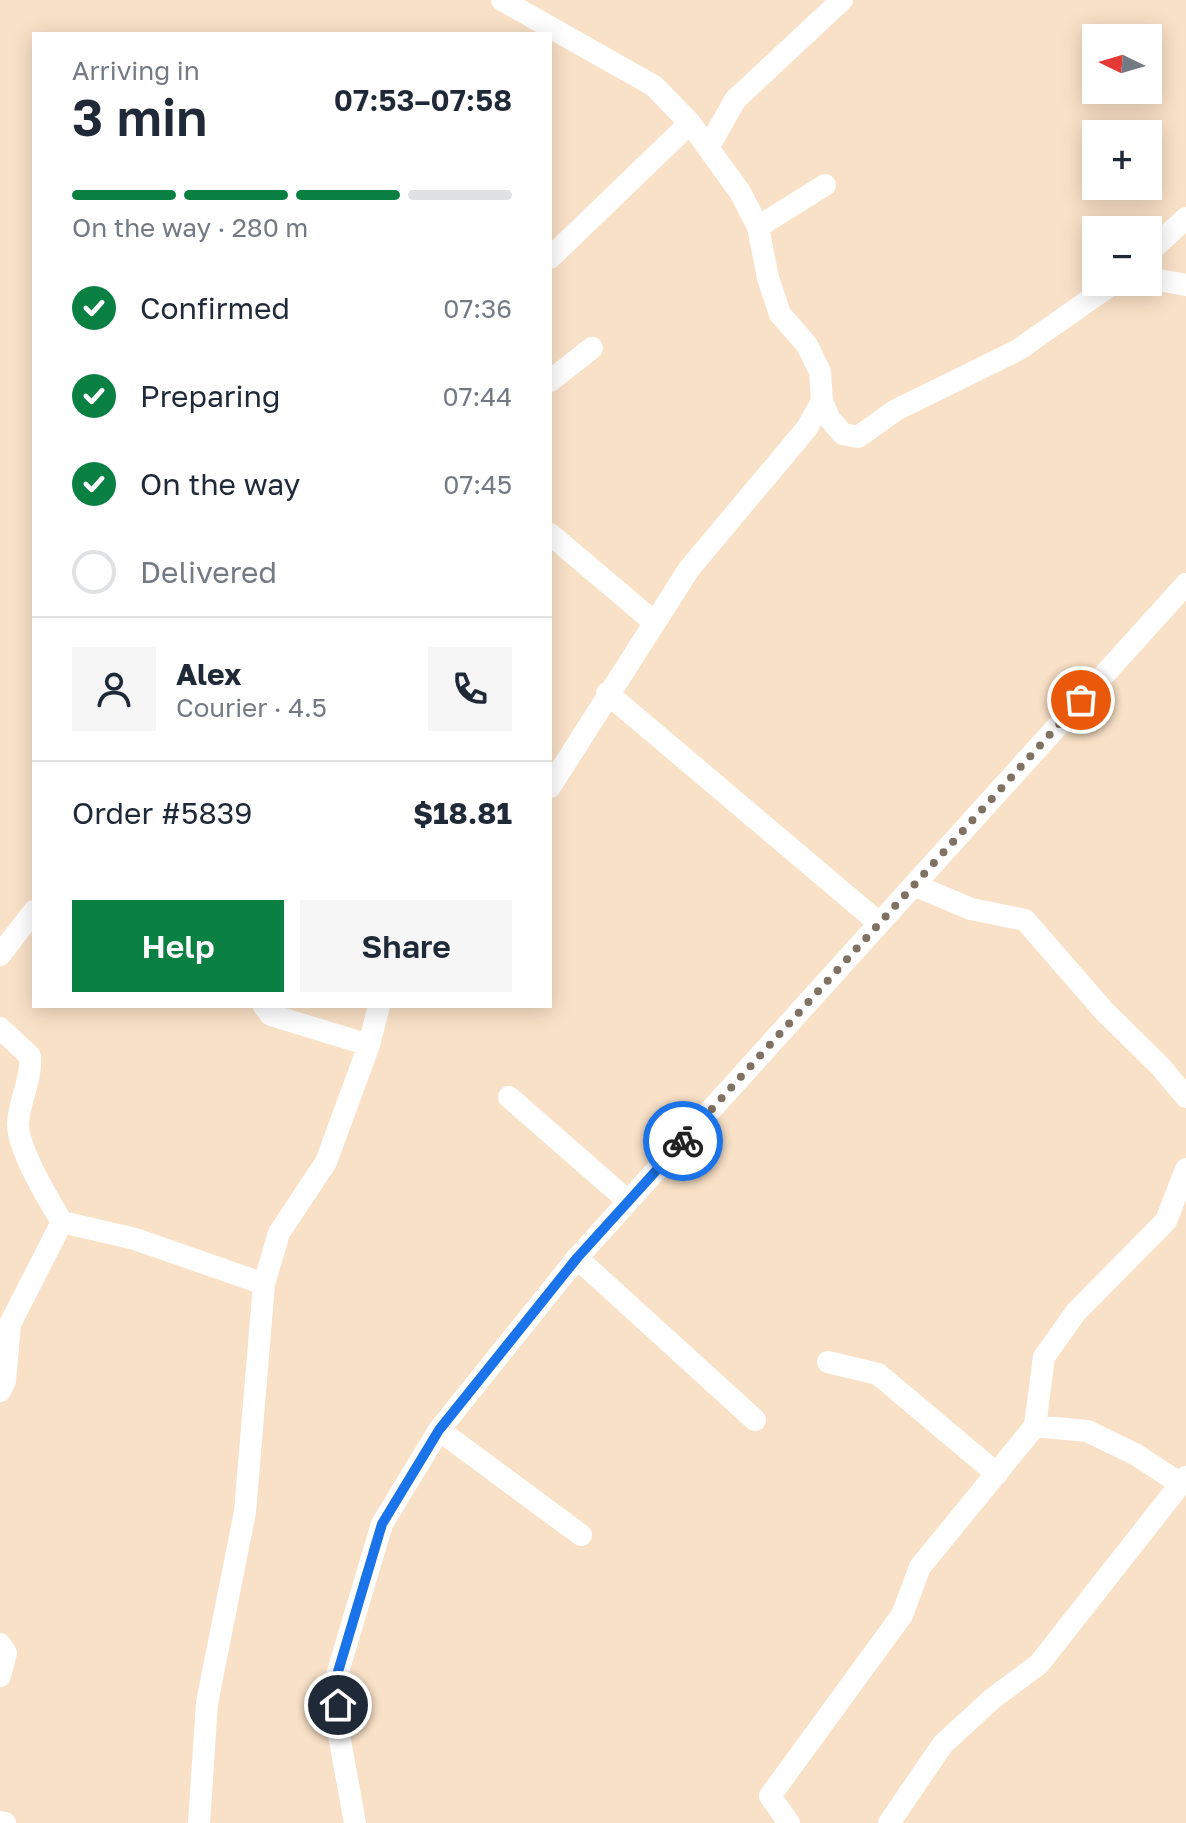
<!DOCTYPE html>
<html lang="en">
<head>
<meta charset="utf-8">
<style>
  :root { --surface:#fff; --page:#f6f6f7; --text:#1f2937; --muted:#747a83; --line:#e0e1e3; --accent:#0b8043 }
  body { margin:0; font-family:"Golos Text",sans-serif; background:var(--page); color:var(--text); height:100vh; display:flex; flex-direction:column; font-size:30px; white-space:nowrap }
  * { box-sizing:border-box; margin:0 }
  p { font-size:26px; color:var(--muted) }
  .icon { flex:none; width:44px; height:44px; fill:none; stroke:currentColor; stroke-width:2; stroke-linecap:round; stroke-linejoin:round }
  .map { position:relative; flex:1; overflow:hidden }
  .details { position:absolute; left:32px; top:32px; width:520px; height:976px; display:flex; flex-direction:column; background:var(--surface); border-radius:0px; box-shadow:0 4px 20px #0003 }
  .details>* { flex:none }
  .needle { width:52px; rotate:275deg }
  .buttons { position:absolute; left:1082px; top:24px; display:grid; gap:16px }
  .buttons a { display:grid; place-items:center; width:80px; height:80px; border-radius:0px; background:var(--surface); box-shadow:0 4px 20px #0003; font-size:40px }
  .pin { position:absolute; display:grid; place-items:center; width:68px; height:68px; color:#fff; margin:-34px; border:4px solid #fff; border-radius:50%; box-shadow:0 2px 8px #0007 }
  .courier { position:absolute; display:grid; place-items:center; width:80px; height:80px; margin:-40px; border:6px solid #1a73e8; border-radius:50%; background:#fff; color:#222; box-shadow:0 2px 10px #0007 }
  .summary em { font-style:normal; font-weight:600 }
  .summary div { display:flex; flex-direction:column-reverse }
  .summary { display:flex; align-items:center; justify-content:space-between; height:136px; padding:0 40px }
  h1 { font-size:52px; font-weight:600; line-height:60px }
  .bar { display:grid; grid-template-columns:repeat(4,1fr); gap:12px 8px; align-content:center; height:96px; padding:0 40px }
  .bar i { height:10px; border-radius:6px; background:var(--line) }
  .bar .on { background:var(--accent) }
  .bar p { grid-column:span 4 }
  .line { display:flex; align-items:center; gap:20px; padding:0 40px; border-top:2px solid var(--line) }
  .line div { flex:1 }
  .round { display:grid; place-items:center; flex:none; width:84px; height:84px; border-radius:0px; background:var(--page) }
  ol { padding:0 40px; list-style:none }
  li { display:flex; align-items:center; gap:24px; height:88px }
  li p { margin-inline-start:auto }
  li .icon { padding:8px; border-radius:50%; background:var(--accent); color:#fff; stroke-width:4 }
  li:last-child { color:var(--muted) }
  li i { width:44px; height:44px; border:4px solid var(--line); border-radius:50% }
  .primary-button { display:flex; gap:16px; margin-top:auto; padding:16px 40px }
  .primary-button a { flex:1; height:92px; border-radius:0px; background:var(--accent); color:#fff; font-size:32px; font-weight:600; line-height:92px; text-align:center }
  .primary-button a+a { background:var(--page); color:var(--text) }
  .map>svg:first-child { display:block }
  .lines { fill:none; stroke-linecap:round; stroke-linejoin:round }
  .minor { stroke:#fff; stroke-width:22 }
  .done { stroke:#807262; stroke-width:8; stroke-dasharray:0 14.4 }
  .route { stroke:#1a73e8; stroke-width:10 }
</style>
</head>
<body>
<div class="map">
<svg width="1186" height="1823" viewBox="0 0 1186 1823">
  <rect width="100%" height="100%" fill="#f9e1c7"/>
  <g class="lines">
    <!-- minor -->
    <path class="minor" d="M502,0L654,86L690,123L740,192L758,227L768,278L780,314L807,345L820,372L822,401L829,418L843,434L858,437L896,410L1018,350L1115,282
      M708,148L735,100L842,0
      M758,227L825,185
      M1148,253L1186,218
      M550,258L690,123
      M1148,278L1186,285
      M550,381L592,348
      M550,534L654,622
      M607,693L879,923
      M550,787L689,569L807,428L822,401
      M914,885L971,909L1025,920L1104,1011L1160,1066L1186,1097
      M0,955L34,911
      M264,1006L271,1015L369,1045
      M0,1028L30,1056C32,1080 19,1100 18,1124C18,1150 48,1199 62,1222L10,1324L5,1381L0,1391
      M509,1097L628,1201
      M62,1222L135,1239L264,1284
      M577,1258L755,1420
      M828,1362L878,1374L997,1474
      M1035,1426L1087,1431L1135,1454L1181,1484
      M439,1430L581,1535
      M0,1644L6,1653L0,1676
      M0,1822L5,1823
      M199,1823L207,1703L245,1512L264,1284L279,1233L326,1162L369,1045L379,1006
      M355,1823L339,1735L337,1675L382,1524L439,1430L577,1258L1186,584
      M789,1823L770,1796L902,1615L920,1567L1035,1426L1044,1357L1076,1312L1166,1221L1186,1169
      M889,1823L943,1744L992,1699L1039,1664L1186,1477"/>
  </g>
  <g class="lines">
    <!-- done -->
    <path class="done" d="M683,1141L1081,700"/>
    <!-- route -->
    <path class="route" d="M338,1705L337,1675L382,1524L439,1430L577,1258L683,1141"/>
  </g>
</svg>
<div class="buttons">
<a><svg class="needle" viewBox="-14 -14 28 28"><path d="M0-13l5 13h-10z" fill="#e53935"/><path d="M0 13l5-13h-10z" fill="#747a83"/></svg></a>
<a>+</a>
<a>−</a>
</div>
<div class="pin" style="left:1081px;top:700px;background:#ea580c"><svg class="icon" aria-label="bag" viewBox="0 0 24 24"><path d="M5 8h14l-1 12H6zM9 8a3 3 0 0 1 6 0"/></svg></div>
<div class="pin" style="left:338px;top:1705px;background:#1f2937"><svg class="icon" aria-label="home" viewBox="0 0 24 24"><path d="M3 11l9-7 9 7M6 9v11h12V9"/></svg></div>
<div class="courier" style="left:683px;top:1141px"><svg class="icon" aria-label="bike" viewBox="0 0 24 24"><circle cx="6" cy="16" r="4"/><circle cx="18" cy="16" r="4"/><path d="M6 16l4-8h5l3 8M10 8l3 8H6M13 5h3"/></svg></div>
<section class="details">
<div class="summary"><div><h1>3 min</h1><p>Arriving in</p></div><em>07:53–07:58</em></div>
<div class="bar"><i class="on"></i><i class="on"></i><i class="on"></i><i></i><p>On the way · 280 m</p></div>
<ol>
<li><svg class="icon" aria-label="check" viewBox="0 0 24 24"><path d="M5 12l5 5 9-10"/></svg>Confirmed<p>07:36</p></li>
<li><svg class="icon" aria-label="check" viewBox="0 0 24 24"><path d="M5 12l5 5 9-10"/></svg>Preparing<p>07:44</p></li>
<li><svg class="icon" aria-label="check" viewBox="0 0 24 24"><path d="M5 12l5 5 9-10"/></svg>On the way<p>07:45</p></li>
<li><i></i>Delivered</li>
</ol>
<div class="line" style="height:144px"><a class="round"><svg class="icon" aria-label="person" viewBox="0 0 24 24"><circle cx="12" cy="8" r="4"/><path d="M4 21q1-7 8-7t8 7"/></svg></a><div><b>Alex</b><p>Courier · 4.5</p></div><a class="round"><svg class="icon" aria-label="phone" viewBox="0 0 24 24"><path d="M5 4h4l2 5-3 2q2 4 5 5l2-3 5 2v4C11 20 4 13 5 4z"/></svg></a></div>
<div class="line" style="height:104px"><div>Order #5839</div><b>$18.81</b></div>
<div class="primary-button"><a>Help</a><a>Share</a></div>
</section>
</div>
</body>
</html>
